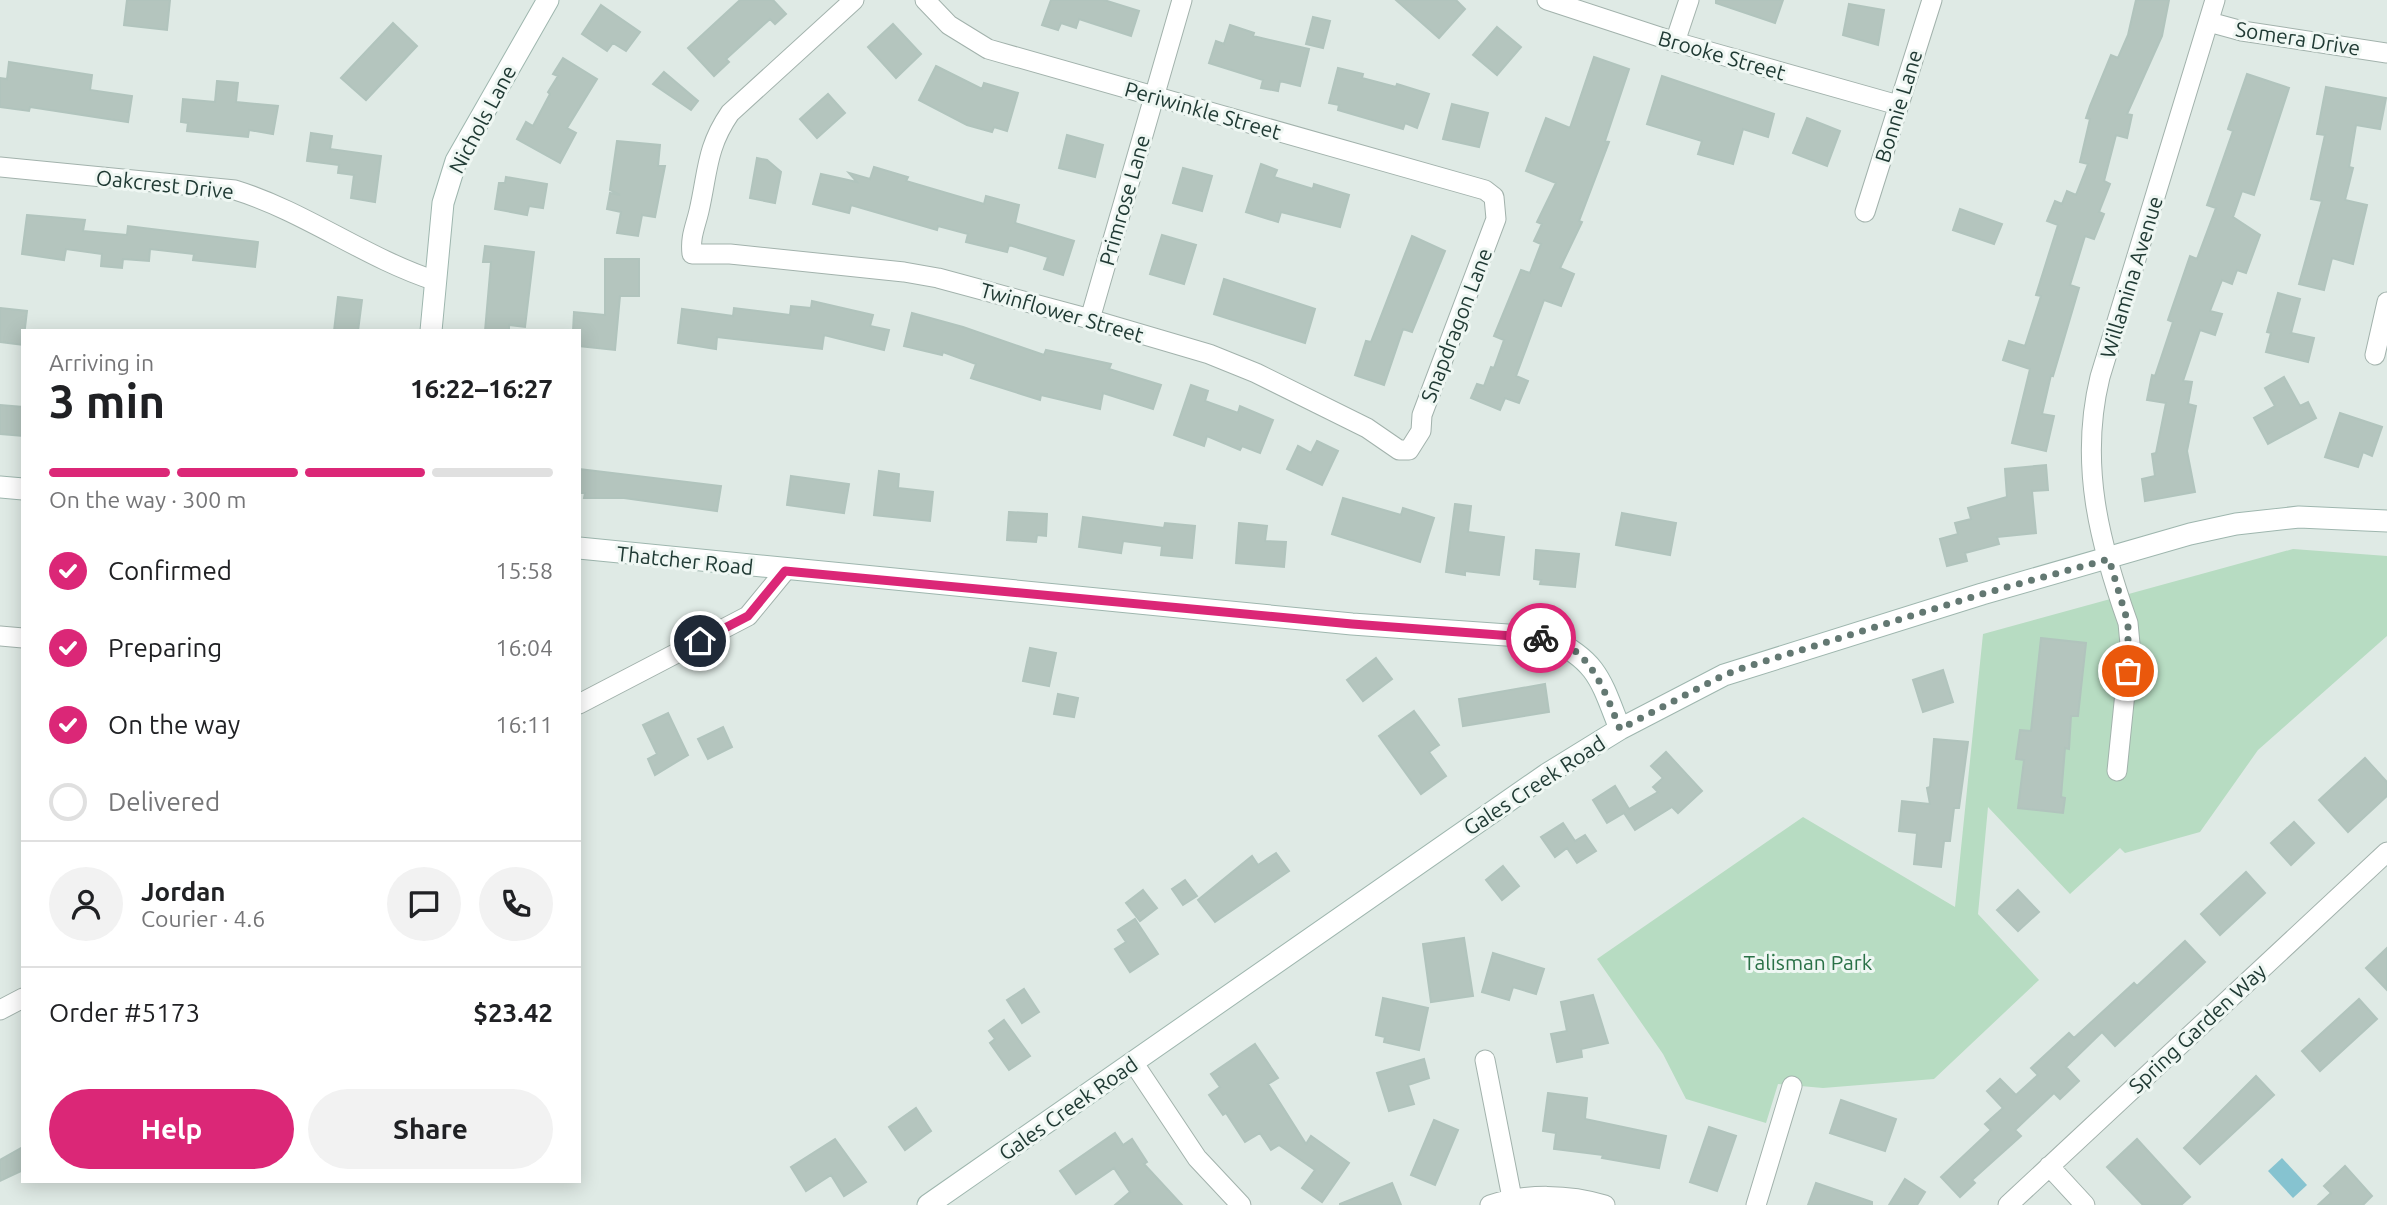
<!DOCTYPE html>
<html lang="en">
<head>
<meta charset="utf-8">
<style>
  :root { --surface:#fff; --page:#f2f2f2; --text:#202124; --muted:#757577; --line:#e0e0e0; --accent:#db2777 }
  body { margin:0; font-family:Ubuntu,sans-serif; background:var(--page); color:var(--text); height:100vh; display:flex; flex-direction:column; font-size:26px; white-space:nowrap }
  * { box-sizing:border-box; margin:0 }
  p { font-size:23px; color:var(--muted) }
  .icon { flex:none; width:38px; height:38px; fill:none; stroke:currentColor; stroke-width:2; stroke-linecap:round; stroke-linejoin:round }
  .map { position:relative; flex:1; overflow:hidden }
  .drawer { position:absolute; left:21px; top:329px; width:560px; height:854px; display:flex; flex-direction:column; background:var(--surface); border-radius:0px; box-shadow:0 4px 18px #0003 }
  .drawer>* { flex:none }
  .pin { position:absolute; display:grid; place-items:center; width:60px; height:60px; color:#fff; margin:-30px; border:4px solid #fff; border-radius:50%; box-shadow:0 2px 7px #0007 }
  .courier { position:absolute; display:grid; place-items:center; width:70px; height:70px; margin:-35px; border:5px solid #db2777; border-radius:50%; background:#fff; color:#222; box-shadow:0 2px 9px #0007 }
  .headline em { font-style:normal; font-weight:700 }
  .headline div { display:flex; flex-direction:column-reverse }
  .headline { display:flex; align-items:center; justify-content:space-between; height:119px; padding:0 28px }
  h1 { font-size:46px; font-weight:700; line-height:52px }
  .bar { display:grid; grid-template-columns:repeat(4,1fr); gap:10px 7px; align-content:center; height:84px; padding:0 28px }
  .bar i { height:9px; border-radius:5px; background:var(--line) }
  .bar .selected { background:var(--accent) }
  .bar p { grid-column:span 4 }
  .line { display:flex; align-items:center; gap:18px; padding:0 28px; border-top:2px solid var(--line) }
  .line div { flex:1 }
  .round { display:grid; place-items:center; flex:none; width:74px; height:74px; border-radius:37px; background:var(--page) }
  ol { padding:0 28px; list-style:none }
  li { display:flex; align-items:center; gap:21px; height:77px }
  li p { margin-inline-start:auto }
  li .icon { padding:7px; border-radius:50%; background:var(--accent); color:#fff; stroke-width:4 }
  li:last-child { color:var(--muted) }
  li i { width:38px; height:38px; border:4px solid var(--line); border-radius:50% }
  .button { display:flex; gap:14px; margin-top:auto; padding:14px 28px }
  .button a { flex:1; height:80px; border-radius:42px; background:var(--accent); color:#fff; font-size:28px; font-weight:700; line-height:80px; text-align:center }
  .button a+a { background:var(--page); color:var(--text) }
  .map>svg:first-child { display:block }
  .green { fill:#b7dcc2 }
  .water { fill:#86c3d0 }
  .building { fill:#b4c5be; stroke:#b1c4bd; stroke-width:2 }
  .lines { fill:none; stroke-linecap:round; stroke-linejoin:round }
  .street-casing { stroke:#a2b2ac; stroke-width:21 }
  .secondary-casing { stroke:#9eb6ae; stroke-width:23 }
  .street { stroke:#fff; stroke-width:19 }
  .secondary { stroke:#fff; stroke-width:21 }
  .done { stroke:#637872; stroke-width:7; stroke-dasharray:0 12.6 }
  .route { stroke:#db2777; stroke-width:9 }
  .labels { text-anchor:middle; dominant-baseline:central; stroke-width:6; stroke-linejoin:round; paint-order:stroke }
  .street-label { font-size:21px; fill:#203a34; stroke:#eff7f3 }
  .park-label { font-size:21px; fill:#2a7147; stroke:#eff7f3 }
</style>
</head>
<body>
<div class="map">
<svg width="2387" height="1205" viewBox="0 0 2387 1205">
  <rect width="100%" height="100%" fill="#dfeae5"/>
  <!-- green -->
  <path class="green" d="M2293,549L2387,556V636L2258,750L2200,832L2125,853L2120,848L2070,894L1988,807L1978,914L2039,980L1934,1079L1823,1088L1778,1084L1766,1123L1686,1099L1663,1054L1597,959L1803,817L1955,907L1983,634Z"/>
  <!-- water -->
  <path class="water" d="M2282,1158L2307,1185L2293,1198L2268,1171Z"/>
  <!-- building -->
  <path class="building" d="M127,0H170L167,30L124,25Z
    M740,0H773L786,14L775,24L770,19L726,59L729,62L714,76L688,48Z
    M1051,0H1104L1139,11L1131,36L1079,19L1076,28L1061,23L1058,30L1042,25Z
    M1396,0H1456L1465,9L1439,38Z
    M1716,0H1783L1775,23L1716,3Z
    M2136,0H2169L2162,36L2127,114L2132,115L2127,138L2116,135L2104,181L2110,184L2099,212L2104,214L2094,239L2085,236L2070,285L2079,288L2053,376L2051,375L2042,414L2054,416L2046,451L2012,443L2030,369L2003,360L2009,341L2025,346L2041,296L2036,295L2058,225L2047,221L2055,201L2062,204L2067,191L2076,195L2088,164L2080,162L2090,119L2086,118L2090,106L2111,55L2118,58L2128,35Z
    M1849,4L1884,10L1878,45L1843,35Z
    M601,5L640,32L626,51L613,43L607,51L582,34Z
    M1313,17L1330,21L1323,48L1306,44Z
    M393,23L417,46L366,100L341,78Z
    M893,24L921,54L896,78L868,47Z
    M1230,25L1254,33L1253,36L1309,49L1300,86L1280,81L1278,91L1261,88L1263,80L1209,63L1216,41L1224,44Z
    M1497,27L1521,47L1497,75L1473,55Z
    M1594,57L1629,69L1605,141L1609,142L1579,221L1582,222L1560,268L1574,274L1561,306L1544,300L1516,376L1528,381L1519,403L1505,398L1500,410L1471,398L1477,384L1484,386L1491,367L1494,368L1504,340L1494,336L1521,270L1530,273L1541,244L1534,241L1542,224L1537,222L1556,183L1526,171L1546,118L1570,128Z
    M563,58L597,79L567,128L576,133L560,163L517,139L526,122L533,126L550,94L548,92L558,76L553,74Z
    M9,62L92,75L90,90L132,96L128,122L30,107L29,111L0,107V78L7,79Z
    M936,66L982,89L984,83L1018,93L1007,131L994,127L992,132L967,125L919,100Z
    M1338,68L1363,74L1362,78L1396,87L1397,84L1429,94L1417,128L1405,123L1403,129L1338,110L1339,105L1329,103Z
    M664,72L698,101L691,110L653,84Z
    M2247,74L2289,88L2254,195L2242,191L2233,217L2260,235L2246,273L2237,270L2232,284L2222,280L2210,311L2222,314L2215,335L2200,330L2183,381L2192,382L2188,404L2196,406L2187,451L2195,492L2145,501L2142,479L2155,476L2152,454L2156,453L2166,403L2147,400L2152,375L2155,376L2173,322L2168,320L2190,256L2197,259L2216,208L2207,205L2233,131L2228,129Z
    M1662,76L1774,114L1768,137L1743,129L1733,164L1698,154L1702,141L1647,124Z
    M217,81L238,83L236,102L278,106L273,134L249,130L248,137L187,131L188,123L181,122L183,99L215,102Z
    M2326,87L2386,98L2380,129L2356,125L2349,167L2353,168L2345,200L2367,205L2353,264L2332,258L2324,290L2299,284L2322,201L2311,199L2325,135L2317,134Z
    M828,94L845,113L817,138L800,119Z
    M1452,104L1488,113L1479,147L1443,139Z
    M1807,118L1840,131L1827,166L1793,153Z
    M311,133L332,136L330,149L381,156L375,202L351,198L354,175L338,173L339,165L307,161Z
    M1067,135L1103,145L1095,177L1059,168Z
    M617,141L660,145L658,166H665L655,217L642,215L638,236L617,233L621,212L607,209L610,193L620,195L610,190Z
    M757,158L767,160L781,172L775,203L750,198Z
    M1261,164L1277,170L1274,177L1313,189L1314,184L1349,195L1340,227L1281,212L1278,222L1246,212Z
    M874,167L908,177L906,181L984,204L986,196L1019,205L1015,223L1074,241L1063,275L1044,269L1048,257L1009,245L1007,252L966,242L968,234L938,226L937,230L851,205L849,213L813,204L821,174L857,182L849,173L870,179Z
    M1183,168L1212,176L1202,211L1173,203Z
    M506,177L547,184L543,208L529,206L527,215L495,209L499,183H505Z
    M1960,209L2002,224L1994,244L1953,230Z
    M27,215L85,220L83,231L127,235L128,226L258,242L255,267L193,260L194,254L150,249L149,261L123,259L122,268L101,266L102,254L66,249L64,260L22,254Z
    M1162,235L1196,245L1184,284L1150,274Z
    M1412,236L1445,251L1412,332L1403,329L1384,385L1355,375L1366,341L1371,342Z
    M485,246L534,252L525,327L509,325V331H485L491,262H483Z
    M605,259H639V296H620L615,350L579,346V331H573L574,312L605,315Z
    M1224,279L1315,309L1305,343L1214,314Z
    M2278,293L2300,299L2291,333L2314,338L2308,362L2266,352L2271,333L2267,332Z
    M338,297L362,300L358,331H334Z
    M812,301L873,315L870,326L889,330L884,350L824,335L822,349L717,337L716,349L678,343L682,309L733,316L734,308L790,315L791,306L811,308Z
    M0,308L27,311L23,345L0,342Z
    M912,313L963,327L1044,355L1046,350L1111,364L1109,369L1161,385L1153,409L1103,393L1100,409L1041,395L1040,400L971,378L976,364L943,352L942,355L904,346Z
    M2284,377L2300,406L2308,402L2316,418L2268,444L2254,418L2275,406L2265,388Z
    M1191,385L1208,391L1205,401L1238,413L1240,406L1273,420L1260,453L1242,446L1240,450L1207,436L1204,446L1174,435Z
    M0,405L23,407V436L0,434Z
    M2340,413L2382,427L2372,456L2363,452L2358,467L2325,457Z
    M1317,441L1338,451L1322,485L1287,469L1298,446L1311,453Z
    M2046,465L2048,490L2032,491L2036,533L1997,537L1999,544L1965,553L1967,561L1947,566L1940,539L1958,534L1955,523L1971,519L1968,508L2007,497L2005,469Z
    M579,469L721,486L717,511L624,498H584L585,493H579Z
    M879,471L899,474L898,488L933,492L930,521L874,515Z
    M791,476L849,484L844,513L787,505Z
    M1343,498L1401,515L1403,508L1434,518L1420,562L1332,534Z
    M1455,504L1471,506L1468,532L1504,537L1499,575L1465,571V575L1446,572Z
    M1009,512L1047,514L1046,536L1037,535L1036,542L1007,540Z
    M1622,513L1676,523L1670,555L1616,545Z
    M1083,517L1164,528L1165,523L1195,526L1192,558L1161,555L1162,546L1123,541L1121,553L1079,547Z
    M1239,523L1267,526L1265,541L1286,542L1284,567L1236,563Z
    M1536,550L1579,554L1575,587L1540,584L1541,580L1534,579Z
    M2041,638L2086,643L2078,716H2071L2069,749L2065,748L2061,797L2065,798L2063,813L2018,808L2024,760L2016,759L2020,730L2031,731Z
    M1030,648L1056,653L1049,686L1023,681Z
    M1376,658L1392,679L1363,701L1347,680Z
    M1943,670L1953,702L1923,712L1913,680Z
    M1545,684L1549,712L1463,726L1459,699Z
    M1058,694L1078,698L1074,717L1054,714Z
    M1414,711L1439,745L1429,752L1446,776L1421,794L1379,736Z
    M668,713L688,755L655,775L648,759L657,754L643,725Z
    M723,727L732,747L708,759L698,739Z
    M1934,739L1968,742L1959,808H1954L1950,841H1944L1941,867L1914,864L1917,833L1899,831L1902,801L1930,804L1927,788L1930,787Z
    M1666,752L1702,791L1678,813L1672,807L1635,830L1624,813L1607,823L1593,800L1615,786L1629,809L1658,792L1653,787L1663,778L1651,766Z
    M2365,758L2387,782V796L2348,832L2319,800Z
    M2294,822L2314,843L2291,865L2271,843Z
    M1563,823L1575,841L1585,835L1596,851L1577,863L1567,848L1555,857L1541,837Z
    M1276,853L1289,871L1215,922L1198,900L1252,856L1258,865Z
    M1503,866L1519,886L1502,900L1486,880Z
    M2246,872L2265,893L2220,935L2201,914Z
    M1185,880L1197,896L1183,905L1172,889Z
    M1143,890L1157,908L1140,921L1126,903Z
    M2018,890L2039,912L2018,931L1997,910Z
    M1135,919L1158,954L1130,972L1115,949L1126,942L1118,930Z
    M1464,938L1473,996L1431,1002L1423,944Z
    M2185,941L2205,962L2115,1046L2102,1032L2066,1067L2079,1081L2060,1099L2054,1093L2015,1130L2021,1136L1972,1180L1975,1183L1960,1197L1941,1177L1991,1130L1985,1124L2003,1108L1987,1091L2000,1079L2016,1095L2038,1075L2031,1068L2069,1033L2074,1038L2134,983L2137,986Z
    M2387,948V990L2366,968Z
    M1493,953L1544,969L1536,994L1513,987L1509,1000L1482,992Z
    M1024,989L1039,1012L1022,1023L1007,1000Z
    M1593,995L1608,1043L1581,1049L1582,1057L1557,1062L1551,1034L1567,1031L1561,1002Z
    M1383,998L1428,1008L1419,1050L1384,1042L1385,1037L1376,1035Z
    M2359,999L2377,1019L2320,1071L2302,1051Z
    M1004,1020L1030,1056L1009,1070L990,1043L995,1039L989,1031Z
    M1255,1044L1278,1078L1268,1084L1306,1144L1311,1136L1349,1163L1322,1202L1302,1188L1315,1170L1279,1145L1271,1150L1260,1133L1245,1142L1226,1113L1223,1115L1209,1095L1220,1087L1211,1074Z
    M1424,1059L1429,1078L1408,1085L1414,1104L1389,1111L1377,1073Z
    M2256,1076L2274,1095L2200,1164L2184,1148Z
    M1548,1093L1587,1098L1585,1119L1666,1136L1659,1168L1602,1158L1603,1155L1554,1149L1556,1133L1543,1131Z
    M1841,1100L1896,1119L1885,1151L1830,1133Z
    M916,1108L931,1131L905,1150L889,1127Z
    M1434,1120L1458,1130L1435,1185L1411,1175Z
    M1709,1127L1736,1136L1717,1191L1690,1182Z
    M1115,1133L1123,1145L1132,1139L1147,1162L1144,1164L1182,1205H1115L1130,1192L1114,1168L1076,1194L1060,1171Z
    M835,1139L866,1182L844,1196L831,1175L806,1191L791,1167Z
    M2137,1139L2190,1197L2181,1205H2143L2107,1167Z
    M23,1147V1170L0,1181V1160Z
    M2345,1166L2372,1196L2363,1205H2318L2331,1193L2324,1186Z
    M1905,1179L1925,1192L1917,1205H1889Z
    M1392,1183L1401,1205H1340V1204Z
    M1816,1183L1872,1202V1205H1808Z"/>
  <g class="lines">
    <defs>
      <path id="street" d="M854,0L730,113C706,148 708,172 699,211C695,228 690,237 692,254H730L904,272L938,278L1090,319L1209,354L1256,373L1367,428L1399,450H1409L1421,431L1422,415L1496,219L1494,197L1485,190L988,49L949,25L925,0
        M1547,0L1675,42L1898,105
        M2209,22L2242,31L2387,53
        M1675,42L1689,0
        M0,167L235,190C306,212 365,258 436,281
        M1865,212L1932,0
        M1090,319L1182,0
        M2375,355L2387,302
        M0,636L23,638
        M579,704L748,616L785,571
        M2117,771L2130,644L2128,623C2099,542 2079,463 2100,377L2215,0
        M0,1010L23,998
        M1485,1060L1512,1198
        M1133,1062L1197,1158L1241,1205
        M2049,1166L2085,1205
        M1490,1205C1526,1193 1569,1194 1605,1205
        M1756,1205L1792,1086
        M2008,1205L2387,852"/>
      <path id="secondary" d="M431,331L443,203L456,161L548,0
        M0,487L23,489
        M579,548L1352,624L1549,638C1598,661 1601,681 1620,729
        M928,1205L1547,774L1620,729L1724,675L1982,594L2190,534L2236,524L2299,517L2387,521"/>
    </defs>
    <!-- street casing -->
    <use href="#street" class="street-casing"/>
    <!-- secondary casing -->
    <use href="#secondary" class="secondary-casing"/>
    <!-- street -->
    <use href="#street" class="street"/>
    <!-- secondary -->
    <use href="#secondary" class="secondary"/>
  </g>
  <g class="lines">
    <!-- done -->
    <path class="done" d="M1541,638C1589,641 1605,692 1620,729L1724,675L1743,668L1982,594L2109,559L2128,623V671"/>
    <!-- route -->
    <path class="route" d="M700,641L748,616L785,571L1352,624L1541,638"/>
  </g>
  <g class="labels">
    <!-- street labels -->
    <g class="street-label">
      <text transform="translate(2298 38) rotate(9)">Somera Drive</text>
      <text transform="translate(1722 55) rotate(16)">Brooke Street</text>
      <text transform="translate(1898 106) rotate(-73)">Bonnie Lane</text>
      <text transform="translate(1203 110) rotate(16)">Periwinkle Street</text>
      <text transform="translate(482 119) rotate(-62)">Nichols Lane</text>
      <text transform="translate(165 184) rotate(6)">Oakcrest Drive</text>
      <text transform="translate(1124 200) rotate(-74)">Primrose Lane</text>
      <text transform="translate(2131 277) rotate(-73)">Willamina Avenue</text>
      <text transform="translate(1062 312) rotate(16)">Twinflower Street</text>
      <text transform="translate(1456 325) rotate(-69)">Snapdragon Lane</text>
      <text transform="translate(685 560) rotate(6)">Thatcher Road</text>
      <text transform="translate(1534 785) rotate(-33)">Gales Creek Road</text>
      <text transform="translate(2197 1028) rotate(-43)">Spring Garden Way</text>
      <text transform="translate(1068 1108) rotate(-35)">Gales Creek Road</text>
    </g>
    <!-- park labels -->
    <g class="park-label">
      <text x="1808" y="962">Talisman Park</text>
    </g>
  </g>
</svg>
<div class="pin" style="left:2128px;top:671px;background:#ea580c"><svg class="icon" aria-label="bag" viewBox="0 0 24 24"><path d="M5 8h14l-1 12H6zM9 8a3 3 0 0 1 6 0"/></svg></div>
<div class="pin" style="left:700px;top:641px;background:#1f2937"><svg class="icon" aria-label="home" viewBox="0 0 24 24"><path d="M3 11l9-7 9 7M6 9v11h12V9"/></svg></div>
<div class="courier" style="left:1541px;top:638px"><svg class="icon" aria-label="bike" viewBox="0 0 24 24"><circle cx="6" cy="16" r="4"/><circle cx="18" cy="16" r="4"/><path d="M6 16l4-8h5l3 8M10 8l3 8H6M13 5h3"/></svg></div>
<section class="drawer">
<div class="headline"><div><h1>3 min</h1><p>Arriving in</p></div><em>16:22–16:27</em></div>
<div class="bar"><i class="selected"></i><i class="selected"></i><i class="selected"></i><i></i><p>On the way · 300 m</p></div>
<ol>
<li><svg class="icon" aria-label="check" viewBox="0 0 24 24"><path d="M5 12l5 5 9-10"/></svg>Confirmed<p>15:58</p></li>
<li><svg class="icon" aria-label="check" viewBox="0 0 24 24"><path d="M5 12l5 5 9-10"/></svg>Preparing<p>16:04</p></li>
<li><svg class="icon" aria-label="check" viewBox="0 0 24 24"><path d="M5 12l5 5 9-10"/></svg>On the way<p>16:11</p></li>
<li><i></i>Delivered</li>
</ol>
<div class="line" style="height:126px"><a class="round"><svg class="icon" aria-label="person" viewBox="0 0 24 24"><circle cx="12" cy="8" r="4"/><path d="M4 21q1-7 8-7t8 7"/></svg></a><div><b>Jordan</b><p>Courier · 4.6</p></div><a class="round"><svg class="icon" aria-label="chat" viewBox="0 0 24 24"><path d="M4 5h16v11H9l-5 4z"/></svg></a><a class="round"><svg class="icon" aria-label="phone" viewBox="0 0 24 24"><path d="M5 4h4l2 5-3 2q2 4 5 5l2-3 5 2v4C11 20 4 13 5 4z"/></svg></a></div>
<div class="line" style="height:91px"><div>Order #5173</div><b>$23.42</b></div>
<div class="button"><a>Help</a><a>Share</a></div>
</section>
</div>
</body>
</html>
